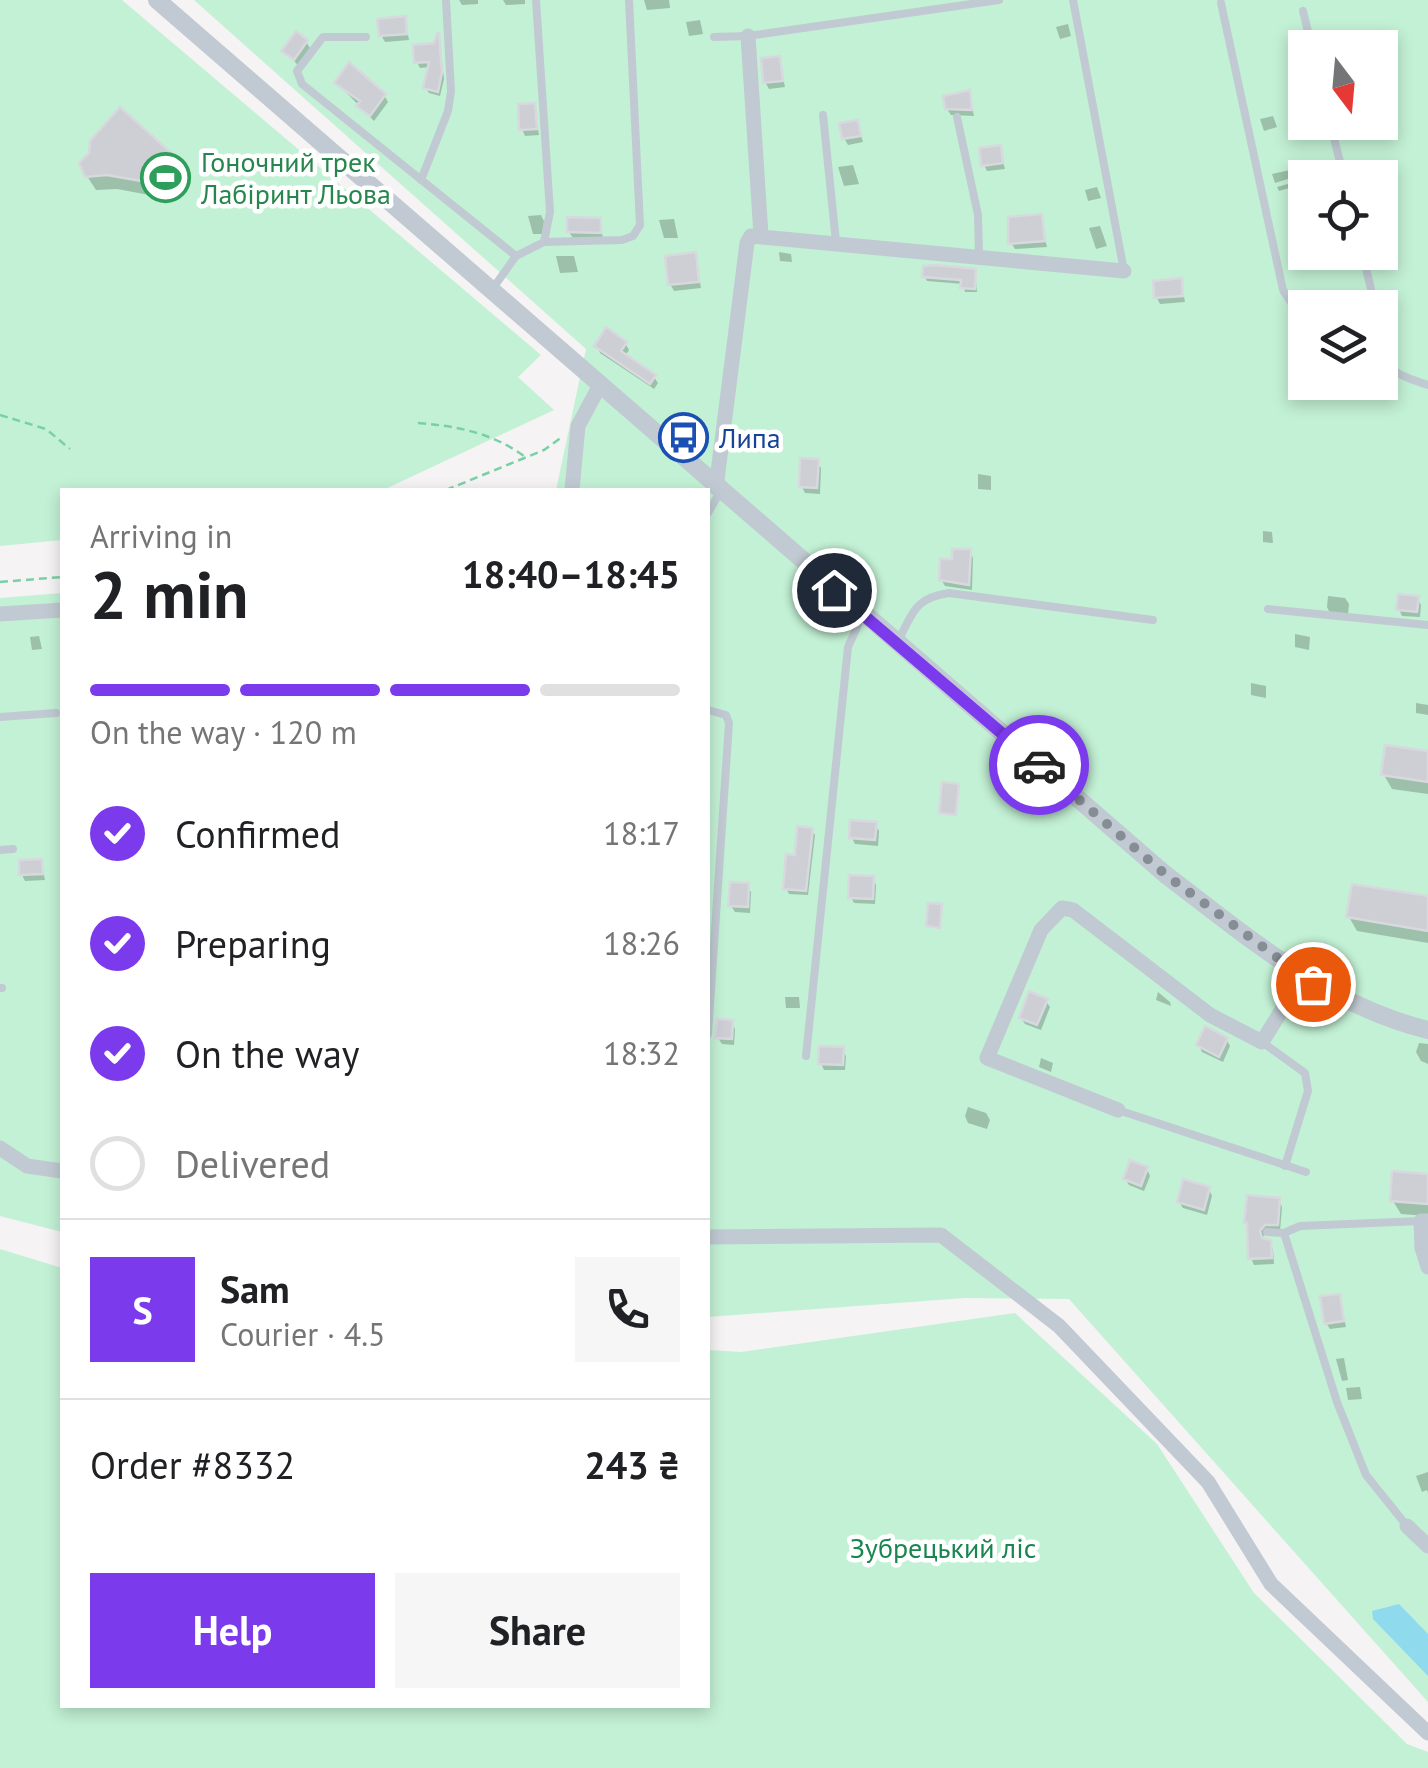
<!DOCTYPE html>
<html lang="en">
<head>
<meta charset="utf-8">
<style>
  :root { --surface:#fff; --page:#f6f6f6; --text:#202124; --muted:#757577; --line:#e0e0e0; --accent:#7c3aed }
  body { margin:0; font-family:"PT Sans",sans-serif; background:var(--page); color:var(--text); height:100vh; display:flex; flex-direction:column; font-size:38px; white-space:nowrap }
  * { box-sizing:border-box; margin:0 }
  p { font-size:32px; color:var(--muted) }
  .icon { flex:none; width:55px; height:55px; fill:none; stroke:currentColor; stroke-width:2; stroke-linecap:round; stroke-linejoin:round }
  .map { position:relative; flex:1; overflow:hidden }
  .panel { position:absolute; left:60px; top:488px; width:650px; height:1220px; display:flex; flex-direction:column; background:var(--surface); border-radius:0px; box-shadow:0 5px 15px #0003 }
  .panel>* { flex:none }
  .needle { width:65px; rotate:164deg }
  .controls { position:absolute; left:1288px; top:30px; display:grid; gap:20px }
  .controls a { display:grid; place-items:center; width:110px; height:110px; border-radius:0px; background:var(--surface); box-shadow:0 5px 15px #0003; font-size:50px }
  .pin { position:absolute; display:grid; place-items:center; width:85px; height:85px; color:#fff; margin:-42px; border:5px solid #fff; border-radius:50%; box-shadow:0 2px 10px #0007 }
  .courier { position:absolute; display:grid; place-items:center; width:100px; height:100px; margin:-50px; border:8px solid #7c3aed; border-radius:50%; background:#fff; color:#222; box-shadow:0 2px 12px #0007 }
  .summary em { font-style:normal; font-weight:700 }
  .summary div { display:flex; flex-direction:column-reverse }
  .summary { display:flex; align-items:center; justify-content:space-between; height:170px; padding:0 30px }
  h1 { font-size:65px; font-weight:700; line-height:75px }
  .bar { display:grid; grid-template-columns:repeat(4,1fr); gap:15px 10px; align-content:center; height:120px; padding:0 30px }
  .bar i { height:12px; border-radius:8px; background:var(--line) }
  .bar .active { background:var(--accent) }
  .bar p { grid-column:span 4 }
  .line { display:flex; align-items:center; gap:25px; padding:0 30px; border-top:2px solid var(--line) }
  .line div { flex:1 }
  .round { display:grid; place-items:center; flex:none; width:105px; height:105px; border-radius:0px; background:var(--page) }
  ol { padding:0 30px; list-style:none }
  li { display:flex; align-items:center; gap:30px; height:110px }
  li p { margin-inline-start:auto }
  li .icon { padding:10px; border-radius:50%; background:var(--accent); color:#fff; stroke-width:4 }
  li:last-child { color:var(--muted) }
  li i { width:55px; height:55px; border:5px solid var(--line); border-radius:50% }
  .action { display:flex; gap:20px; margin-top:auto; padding:20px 30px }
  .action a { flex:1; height:115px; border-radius:0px; background:var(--accent); color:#fff; font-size:40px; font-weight:700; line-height:115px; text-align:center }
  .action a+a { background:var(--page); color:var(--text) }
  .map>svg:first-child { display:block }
  .green { fill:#c3f1d5; fill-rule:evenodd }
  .water { fill:#90daee }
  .shadow { fill:#0003 }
  .building { fill:#cdcfd5; stroke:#d7d9de; stroke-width:2.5 }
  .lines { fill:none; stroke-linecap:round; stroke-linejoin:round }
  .path { stroke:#7ad0a6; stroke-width:2.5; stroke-dasharray:8 5; stroke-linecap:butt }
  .service { stroke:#c1cad2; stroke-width:8 }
  .minor { stroke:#c1cad2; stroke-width:15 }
  .tertiary { stroke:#c1cad2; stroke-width:18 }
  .done { stroke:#868d94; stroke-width:10; stroke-dasharray:0 18 }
  .route { stroke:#7c3aed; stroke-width:12 }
  .labels { text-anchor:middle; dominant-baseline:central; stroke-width:9; stroke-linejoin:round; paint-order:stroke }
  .leisure-label { font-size:28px; fill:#27864d; stroke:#fff; text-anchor:start }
  .transit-label { font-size:28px; fill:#164399; stroke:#fff; text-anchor:start }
  .park-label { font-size:28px; fill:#17864f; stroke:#fff }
</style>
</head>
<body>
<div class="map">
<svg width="1428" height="1768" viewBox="0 0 1428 1768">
  <rect width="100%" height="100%" fill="#f5f3f3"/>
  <!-- green -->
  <path class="green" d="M0,0H122L541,355L518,377L554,410L383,490H62V540L0,546Z
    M194,0H1428V1702L1069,1299L965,1298L708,1317V490H556L586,349ZM1305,48H1380V122H1305ZM1305,178H1380V252H1305ZM1305,308H1380V382H1305Z
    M62,593V1232L0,1216V598Z
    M0,1249L62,1268V1705H708V1350L741,1352L1015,1313L1157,1444L1254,1593L1407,1744L1428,1752V1768H0Z"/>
  <!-- water -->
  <path class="water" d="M1399,1604L1428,1634V1676L1373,1619L1372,1611Z"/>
  <!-- shadow -->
  <path class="shadow" d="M459,0H478V4L462,5Z
    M503,0H525V4L506,5Z
    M644,0H669L670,8L647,10Z
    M405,19L409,40L385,42L381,35Z
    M700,20L703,34L689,36L686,22Z
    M1068,24L1071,36L1060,39L1056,27Z
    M439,38L444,79L440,96L429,93L426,88L431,67L420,68L417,62Z
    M306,42L310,48L298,65L284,51Z
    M779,59L785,87L769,89L765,82Z
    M337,83L384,95L388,102L374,121Z
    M969,92L974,116L951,115L947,109Z
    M535,112L539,135L525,136L522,129Z
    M1273,116L1277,127L1264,131L1260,119Z
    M857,123L863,142L848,145L844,138Z
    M999,148L1005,169L987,171L984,165Z
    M175,160L183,174L160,197L117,189L96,190L87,176Z
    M853,165L859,184L844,186L838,167Z
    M1290,170L1294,177L1275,183L1272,174Z
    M1295,182L1296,186L1279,191L1277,187Z
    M1097,187L1101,198L1088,201L1085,190Z
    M541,215L544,221L542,234H533L528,216Z
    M1040,217L1047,247L1015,249L1011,243Z
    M674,219L678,238H664L659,220Z
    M600,221L603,239L573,238L569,232Z
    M1100,226L1107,246L1096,249L1089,228Z
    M779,252L791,254L792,262L780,261Z
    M695,255L701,288L674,291L670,284Z
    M556,256H574L578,272L560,273Z
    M975,272L977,292H965L963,284L927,281L925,277Z
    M1181,281L1185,302L1160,304L1157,298Z
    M625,343L629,350L625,356L654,377L658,383L654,389L600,353L597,346Z
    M817,462L821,468L820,494L805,493L802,487Z
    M978,474L991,476V490L978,489Z
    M1263,531L1272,532L1273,543L1263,542Z
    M970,552L973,558L972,590L945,586L941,579L954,562Z
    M1328,596L1345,598L1349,604L1348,615L1330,613L1327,607Z
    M1417,598L1421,605L1420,617L1402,616L1399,609Z
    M1295,634L1310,637L1309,650L1295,647Z
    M39,636L42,649L32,650L30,637Z
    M1251,683L1266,686V698L1251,695Z
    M1416,703L1428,705V715L1416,713Z
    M1428,754V794L1392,789L1384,775Z
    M875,824L879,831L878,846L855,844L852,838Z
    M812,830L815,835L808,895L789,894L786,888Z
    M41,862L45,880L25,881L22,875Z
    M873,878L876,885L875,904L854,903L851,897Z
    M747,886L751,892L750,913L735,912L731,906Z
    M1428,899V943L1357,931L1349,917Z
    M1158,992L1170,1002L1171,1006L1156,1000Z
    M785,997H799L800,1008H786Z
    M1046,1001L1050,1007L1041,1030L1025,1024L1021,1018Z
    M732,1023L735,1029L734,1045L722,1044L718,1038Z
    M1227,1040L1230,1046L1223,1062L1202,1052L1199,1045Z
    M1419,1043L1428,1044V1064L1421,1061L1416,1052Z
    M842,1050L846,1056L845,1070H824L821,1063Z
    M1041,1058L1053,1063L1051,1072L1039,1067Z
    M968,1107L986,1113L990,1120L987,1129L968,1123L965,1116Z
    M1147,1169L1150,1176L1144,1191L1129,1185L1125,1179Z
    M1428,1176V1216L1401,1214L1393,1201Z
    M1209,1189L1212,1196L1207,1215L1183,1208L1179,1202Z
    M1279,1200L1282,1207L1280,1231H1268L1260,1240L1269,1242L1273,1249L1274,1264L1254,1265L1251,1258L1250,1227Z
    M1339,1296L1346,1327L1330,1329L1326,1323Z
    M1344,1358L1348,1380L1342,1381L1336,1359Z
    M1360,1387L1362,1399L1348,1400L1346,1388Z
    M1428,1472V1493L1427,1490L1422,1492L1416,1476Z"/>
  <!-- building -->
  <path class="building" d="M406,16L407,34L379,36L377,19Z
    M296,31L308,40L294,60L281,51Z
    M437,33H439L442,72L438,92L423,88L429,62L414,63L413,45L434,43Z
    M780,56L783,81L763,83L761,58Z
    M349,62L386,94L370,116L356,106L360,101L334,83Z
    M970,90L972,110L945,109L943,96Z
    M535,103L537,129L519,130L518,104Z
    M120,107L177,158L152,183L107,175L85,177L79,163L89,153L90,141Z
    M858,120L861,136L842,139L839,123Z
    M1001,145L1003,163L981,166L979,148Z
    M1042,214L1045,241L1008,244V217Z
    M567,217L601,218V233L567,232Z
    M696,252L699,282L668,285L665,256Z
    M936,265L976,269L975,289L960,288L961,280L922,277L923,266Z
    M1182,278L1183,296L1154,298L1153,281Z
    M606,327L627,342L621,351L656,375L650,384L594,346Z
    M800,458L819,459L817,488L799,487Z
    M952,549H971L969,585L939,580L940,559H952Z
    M1398,594L1419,596L1417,612L1396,610Z
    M1385,745L1428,751V782L1381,775Z
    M942,782L959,784L956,815L939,813Z
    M850,820L877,822L875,840L849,838Z
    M797,826L813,828L806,891L783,889L786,854L795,855Z
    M42,859L43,874L19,875V860Z
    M849,875L874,876L873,899L848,898Z
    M730,882L749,883L748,907L728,906Z
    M1352,884L1428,896V931L1346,917Z
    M928,903L942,904L940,928L926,926Z
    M1029,991L1048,999L1037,1025L1019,1018Z
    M717,1019L733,1020L732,1039L715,1038Z
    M1205,1026L1228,1038L1219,1057L1196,1045Z
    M819,1046L844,1047L843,1065L818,1064Z
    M1130,1160L1148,1167L1141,1186L1123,1179Z
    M1392,1171L1428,1174V1204L1390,1201Z
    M1183,1179L1210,1187L1204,1210L1177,1202Z
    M1247,1195L1280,1198L1278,1225H1265L1260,1231L1262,1238L1271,1240L1272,1258L1248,1259L1247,1223H1244Z
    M1340,1294L1344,1321L1324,1324L1320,1296Z"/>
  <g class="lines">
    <!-- path -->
    <path class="path" d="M0,415L46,429L70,449
      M418,423C457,426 492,433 524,456
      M446,490L544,450L562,437
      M0,582L62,577"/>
    <!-- service -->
    <path class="service" d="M1073,0L1124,271
      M1221,3L1283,290L1294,307L1305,312
      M1303,11L1312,48
      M366,37H323L297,71L302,84L516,256
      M714,37L748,36L999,0
      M823,115L836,242
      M957,117L978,215L979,256
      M1330,122L1344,178
      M421,180L448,111L451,91L446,0
      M544,242L622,240L633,236L640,225L629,0
      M1362,252L1371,289L1370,308
      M491,291L516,256L544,242L550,212L536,0
      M1380,355C1389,373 1410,379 1428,385
      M708,513L720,492
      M1268,609L1428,625
      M897,643C913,613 914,598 949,593L1153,620
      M708,710L726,715L729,723L708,1034
      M0,717L56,713
      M0,850L13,849
      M0,988H2
      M1262,1042L1305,1073L1308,1091L1285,1166
      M806,1056L848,647L863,614
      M1118,1110L1306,1172
      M1267,1232L1284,1233L1300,1226L1421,1221
      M1284,1233L1337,1402L1366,1475L1407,1526"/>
    <!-- minor -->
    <path class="minor" d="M748,36L761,235
      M716,488L747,243L751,236L1124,271
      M572,490L578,426L600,385
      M0,614L62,610
      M1118,1110L987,1058L1041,930L1062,908L1073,910L1210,1015L1262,1042L1303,976
      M0,1148L27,1166L62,1171
      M1428,1221H1421L1422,1248L1428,1267
      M708,1237L941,1235L1059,1326L1208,1482L1271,1584L1428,1733
      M1407,1526L1428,1546"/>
    <!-- tertiary -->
    <path class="tertiary" d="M157,0L1166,875C1248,937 1326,1005 1428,1030"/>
  </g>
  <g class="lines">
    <!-- done -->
    <path class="done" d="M1039,765L1166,875L1313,984"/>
    <!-- route -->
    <path class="route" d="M834,590L1039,765"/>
  </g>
  <!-- icons -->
  <defs>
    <symbol id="stadium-ring" viewBox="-11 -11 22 22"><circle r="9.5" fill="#fff" stroke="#2e9e5b" stroke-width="1.5"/><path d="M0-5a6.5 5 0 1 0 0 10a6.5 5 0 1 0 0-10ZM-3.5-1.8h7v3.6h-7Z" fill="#2e9e5b"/></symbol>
    <symbol id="bus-ring" viewBox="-11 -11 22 22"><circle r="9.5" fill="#fff" stroke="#1a4fb4" stroke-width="1.5"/><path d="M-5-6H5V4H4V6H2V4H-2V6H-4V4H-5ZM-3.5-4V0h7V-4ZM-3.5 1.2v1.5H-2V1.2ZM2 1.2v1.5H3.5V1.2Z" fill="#1a4fb4"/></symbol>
  </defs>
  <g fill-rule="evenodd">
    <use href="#stadium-ring" x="138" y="150" width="55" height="55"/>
    <use href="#bus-ring" x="656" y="410" width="55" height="55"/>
  </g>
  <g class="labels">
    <!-- leisure labels -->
    <g class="leisure-label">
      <text x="201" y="161">Гоночний трек<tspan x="201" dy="32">Лабіринт Льова</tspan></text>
    </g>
    <!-- transit labels -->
    <g class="transit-label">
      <text x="719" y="437">Липа</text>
    </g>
    <!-- park labels -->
    <g class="park-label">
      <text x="943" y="1547">Зубрецький ліс</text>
    </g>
  </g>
</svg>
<div class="controls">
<a><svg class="needle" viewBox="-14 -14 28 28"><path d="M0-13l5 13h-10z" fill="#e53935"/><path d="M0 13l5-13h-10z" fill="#757577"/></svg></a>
<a><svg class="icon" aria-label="locate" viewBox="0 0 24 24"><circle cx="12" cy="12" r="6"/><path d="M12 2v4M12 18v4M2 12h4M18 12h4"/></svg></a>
<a><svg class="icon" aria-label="layers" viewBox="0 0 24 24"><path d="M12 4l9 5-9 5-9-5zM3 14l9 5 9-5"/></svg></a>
</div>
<div class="pin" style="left:1313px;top:984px;background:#ea580c"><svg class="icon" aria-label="bag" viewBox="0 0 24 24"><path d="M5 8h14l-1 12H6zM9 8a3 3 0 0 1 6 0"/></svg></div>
<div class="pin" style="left:834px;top:590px;background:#1f2937"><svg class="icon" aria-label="home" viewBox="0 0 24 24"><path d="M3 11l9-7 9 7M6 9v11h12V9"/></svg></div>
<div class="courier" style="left:1039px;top:765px"><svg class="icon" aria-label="car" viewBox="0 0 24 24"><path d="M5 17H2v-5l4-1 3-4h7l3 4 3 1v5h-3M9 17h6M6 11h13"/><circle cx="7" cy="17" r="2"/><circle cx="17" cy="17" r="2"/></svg></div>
<section class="panel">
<div class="summary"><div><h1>2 min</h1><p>Arriving in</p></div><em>18:40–18:45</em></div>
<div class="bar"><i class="active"></i><i class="active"></i><i class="active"></i><i></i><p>On the way · 120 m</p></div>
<ol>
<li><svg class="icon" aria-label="check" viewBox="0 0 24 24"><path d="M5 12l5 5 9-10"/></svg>Confirmed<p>18:17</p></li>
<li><svg class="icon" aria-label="check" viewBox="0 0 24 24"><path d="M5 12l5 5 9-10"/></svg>Preparing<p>18:26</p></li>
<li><svg class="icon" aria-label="check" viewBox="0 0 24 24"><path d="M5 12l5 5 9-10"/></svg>On the way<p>18:32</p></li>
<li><i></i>Delivered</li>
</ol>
<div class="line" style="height:180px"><b class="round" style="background:var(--accent);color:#fff">S</b><div><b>Sam</b><p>Courier · 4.5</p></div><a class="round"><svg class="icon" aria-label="phone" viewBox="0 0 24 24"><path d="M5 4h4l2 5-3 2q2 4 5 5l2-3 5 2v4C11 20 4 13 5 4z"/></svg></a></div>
<div class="line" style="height:130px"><div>Order #8332</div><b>243 ₴</b></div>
<div class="action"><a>Help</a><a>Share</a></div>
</section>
</div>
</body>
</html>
